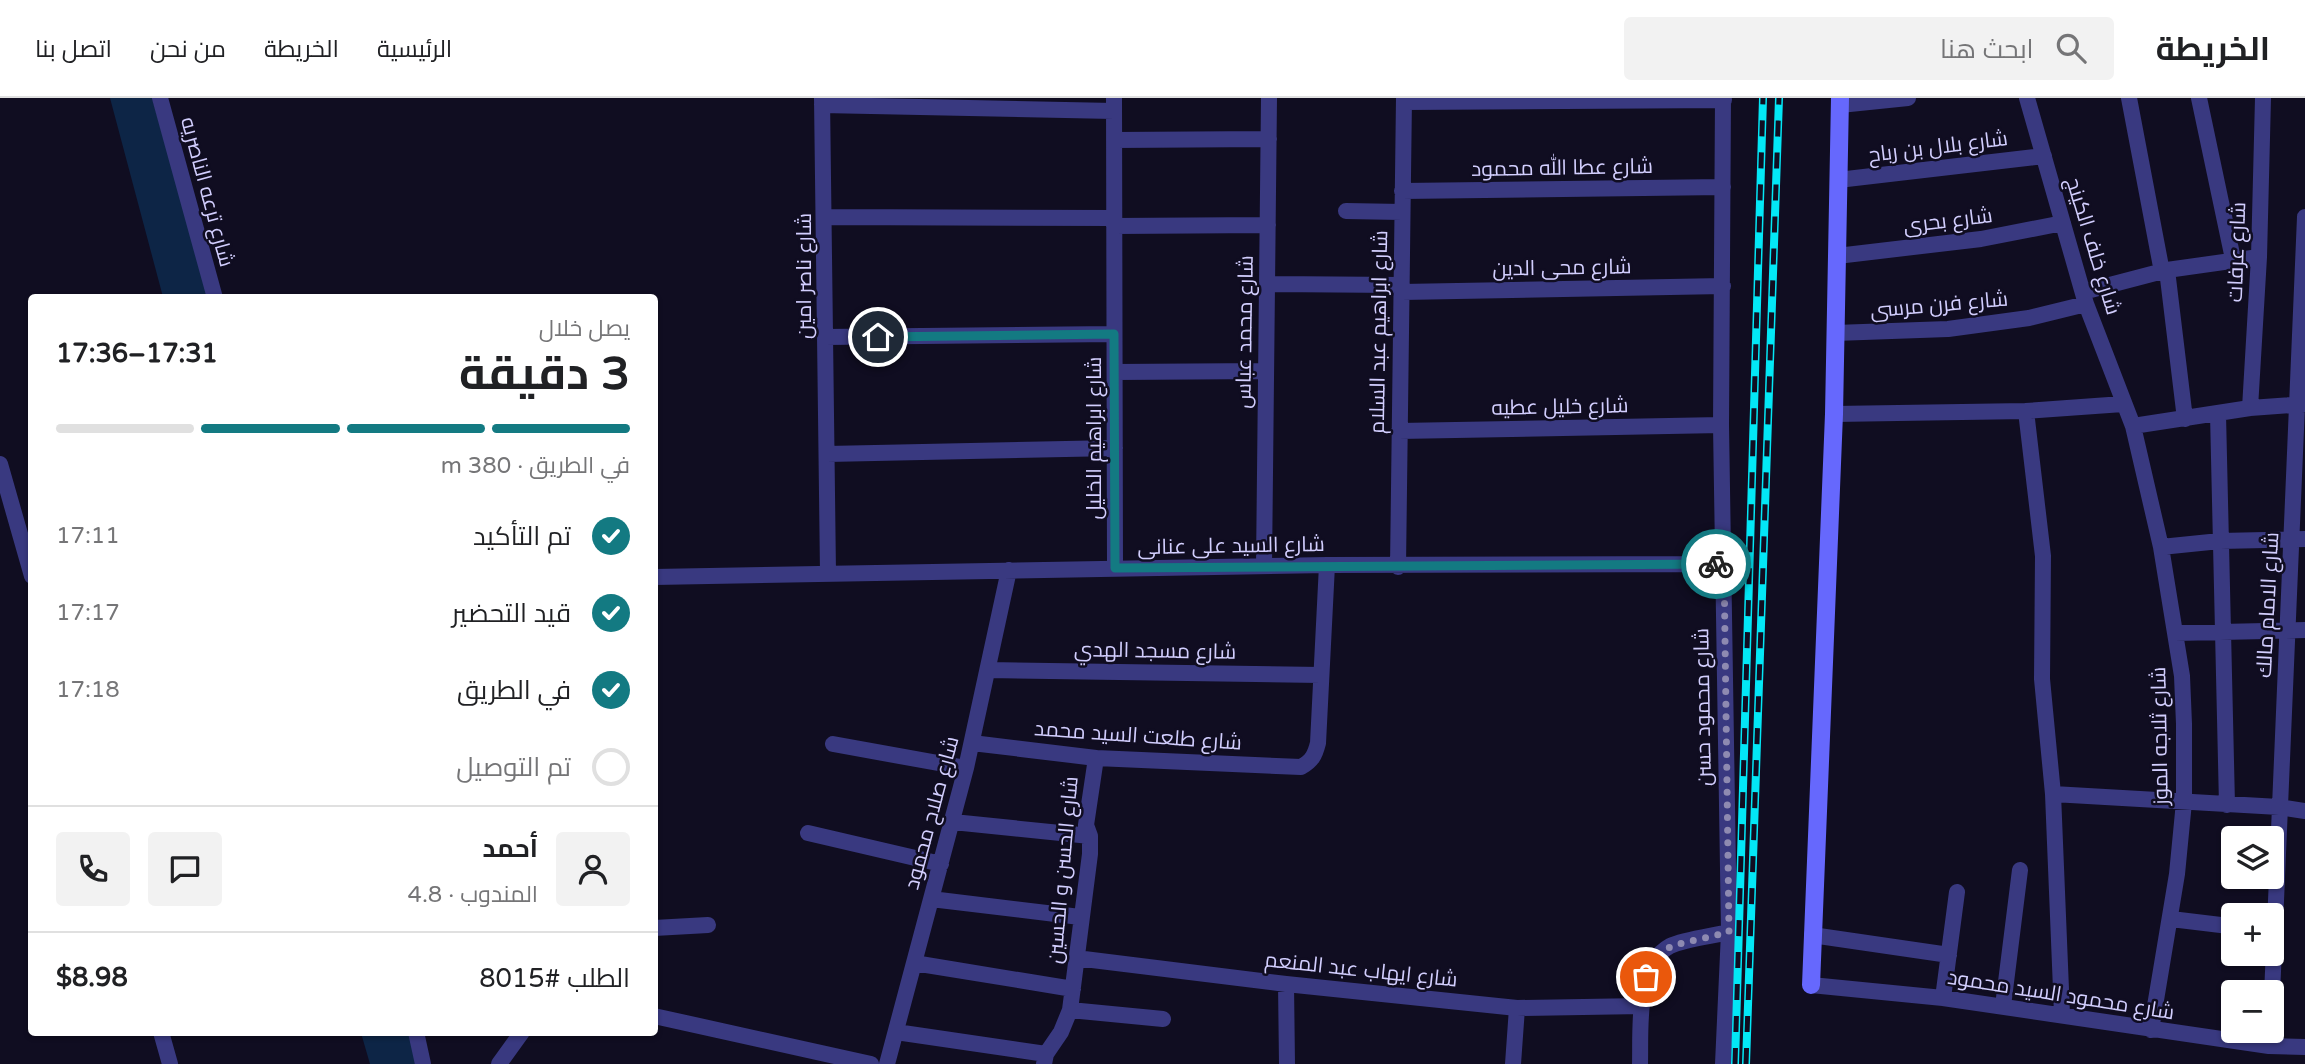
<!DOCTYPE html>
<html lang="ar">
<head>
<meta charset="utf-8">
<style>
  :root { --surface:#fff; --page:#f2f2f2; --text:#202124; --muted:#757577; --line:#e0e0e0; --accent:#137a82 }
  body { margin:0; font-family:"Varela Round",Cairo,sans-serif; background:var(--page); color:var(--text); direction:rtl; height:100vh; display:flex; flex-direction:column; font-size:26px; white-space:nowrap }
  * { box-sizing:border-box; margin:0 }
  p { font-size:23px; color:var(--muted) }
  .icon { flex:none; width:38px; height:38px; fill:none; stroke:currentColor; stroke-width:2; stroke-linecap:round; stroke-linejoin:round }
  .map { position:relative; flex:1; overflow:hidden; direction:ltr }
  .side { position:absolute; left:28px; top:196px; width:630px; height:742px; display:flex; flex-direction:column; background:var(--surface); border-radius:7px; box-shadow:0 2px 5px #0004; direction:rtl }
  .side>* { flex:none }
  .controls { position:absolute; left:2221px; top:728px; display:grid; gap:14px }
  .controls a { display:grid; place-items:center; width:63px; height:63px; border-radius:7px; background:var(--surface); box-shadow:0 2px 5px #0004; font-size:35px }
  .pin { position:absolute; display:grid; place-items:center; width:60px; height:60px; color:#fff; margin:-30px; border:4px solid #fff; border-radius:50%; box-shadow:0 2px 7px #0007 }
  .courier { position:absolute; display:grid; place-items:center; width:70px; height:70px; margin:-35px; border:5px solid #137a82; border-radius:50%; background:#fff; color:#222; box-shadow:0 2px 9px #0007 }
  .overview em { font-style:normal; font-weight:700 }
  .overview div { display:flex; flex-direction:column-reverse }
  .overview { display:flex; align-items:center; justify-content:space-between; height:119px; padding:0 28px }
  h1 { font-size:46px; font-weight:700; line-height:52px }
  .bar { display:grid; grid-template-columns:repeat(4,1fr); gap:10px 7px; align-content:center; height:84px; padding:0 28px }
  .bar i { height:9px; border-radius:5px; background:var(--line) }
  .bar .selected { background:var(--accent) }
  .bar p { grid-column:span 4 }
  .line { display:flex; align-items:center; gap:18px; padding:0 28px; border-top:2px solid var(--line) }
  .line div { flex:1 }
  .round { display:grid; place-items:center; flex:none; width:74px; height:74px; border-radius:7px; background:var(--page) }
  ol { padding:0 28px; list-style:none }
  li { display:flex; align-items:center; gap:21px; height:77px }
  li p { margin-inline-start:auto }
  li .icon { padding:7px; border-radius:50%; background:var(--accent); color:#fff; stroke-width:4 }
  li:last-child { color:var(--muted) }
  li i { width:38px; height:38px; border:4px solid var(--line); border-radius:50% }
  header { display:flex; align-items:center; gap:42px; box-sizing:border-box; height:98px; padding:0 35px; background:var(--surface); border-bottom:2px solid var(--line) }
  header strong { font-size:33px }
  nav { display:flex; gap:38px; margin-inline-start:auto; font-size:24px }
  .search { width:490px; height:63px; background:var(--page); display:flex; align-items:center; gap:18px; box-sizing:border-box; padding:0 24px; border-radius:7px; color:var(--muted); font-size:26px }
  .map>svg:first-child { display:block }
  .water { fill:#0d2546 }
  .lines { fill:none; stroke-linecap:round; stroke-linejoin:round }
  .street { stroke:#393980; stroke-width:16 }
  .secondary { stroke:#6668fd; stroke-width:18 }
  .rail-casing { stroke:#03e7f6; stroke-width:8 }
  .rail { stroke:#100d21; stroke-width:5; stroke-dasharray:16; stroke-linecap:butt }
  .done { stroke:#8e8ab1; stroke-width:7; stroke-dasharray:0 12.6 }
  .route { stroke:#137a82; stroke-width:9 }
  .labels { text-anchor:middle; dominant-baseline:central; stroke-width:5; stroke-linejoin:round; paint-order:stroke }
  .street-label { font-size:21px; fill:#d2cefe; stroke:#100d21 }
</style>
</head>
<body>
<header>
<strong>الخريطة</strong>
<div class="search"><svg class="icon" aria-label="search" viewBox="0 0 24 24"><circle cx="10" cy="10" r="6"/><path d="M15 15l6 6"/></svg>ابحث هنا</div>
<nav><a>الرئيسية</a><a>الخريطة</a><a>من نحن</a><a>اتصل بنا</a></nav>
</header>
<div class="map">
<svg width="2305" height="966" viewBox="0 0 2305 966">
  <rect width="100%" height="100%" fill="#100d21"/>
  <!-- water -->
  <path class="water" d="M110,0H152L209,199H163Z
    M361,935H413L421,966H370Z"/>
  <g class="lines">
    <!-- street -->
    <path class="street" d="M160,0L215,200
      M822,0L828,475
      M1114,0L1115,470
      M2027,0L2086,206L2133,328L2161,449L2182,578L2184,626V704L2177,776L2151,932
      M2129,0L2162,174
      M2199,0L2233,161
      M1404,4L1724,2
      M822,7L1114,13
      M1840,7L1908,0
      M1114,42L1269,41
      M1838,82L2044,58
      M1402,93L1723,89
      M1346,113L1402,114
      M824,119L1114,120
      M1114,128L1268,127
      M1837,158L1981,141L2063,125
      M2167,172L2185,321
      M1267,186L1400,187
      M1402,194L1723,188
      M2083,194L2167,172L2259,159
      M1835,235L1948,231L2029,220L2086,206
      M825,239L1114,236
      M1115,274L1266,273
      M2250,310L2259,159L2263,0
      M2026,313L2043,458L2042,581L2053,696L2062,916
      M1834,316L2026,313L2123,306
      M2218,316L2227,707
      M2133,328L2250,310L2305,306
      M1399,333L1721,327
      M827,356L1115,350
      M0,366L32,478
      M2161,449L2220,443L2305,441
      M1264,468L1269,0
      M1398,469L1404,0
      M654,479L1327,467L1724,466
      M2175,535L2305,532
      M988,572L1321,577
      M972,645L1096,660L1301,669C1312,663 1315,657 1318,645L1327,467
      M833,646L966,670
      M2053,696L2279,709L2305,713
      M953,724L1090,738
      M808,735L941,766
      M931,801L1080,819
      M2171,821L2229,828
      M654,830L708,827
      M1812,837L1949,857
      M1076,860L1286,886L1517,910L1642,908
      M914,865L1073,891
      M1286,886L1287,966
      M1811,887L1943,900L2269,948L2305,949
      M2272,897L2305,119
      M1943,900L1957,794
      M2003,908L2020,772
      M1070,912L1163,921
      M654,918L871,966
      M161,934L170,966
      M416,934L423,966
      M896,934L1046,956
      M499,966L522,934
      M887,966L966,670L1009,472
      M1044,966L1046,956L1061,934L1070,912L1090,756V738L1086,727L1096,660
      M1513,966L1517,910
      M1640,966C1641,933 1635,867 1670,848C1685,841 1713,838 1729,834
      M1723,966L1729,834L1721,327L1723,0"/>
    <!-- secondary -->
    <path class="secondary" d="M1811,887L1834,316L1840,0"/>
    <defs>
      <path id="rail" d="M1735,966L1763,0
        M1746,966L1779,0"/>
    </defs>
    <!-- rail casing -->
    <use href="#rail" class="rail-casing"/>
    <!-- rail -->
    <use href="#rail" class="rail"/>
  </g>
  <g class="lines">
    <!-- done -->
    <path class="done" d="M1646,879L1661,857L1671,848L1729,834L1724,466H1716"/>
    <!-- route -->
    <path class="route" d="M878,239L1114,236L1115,470L1716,466"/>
  </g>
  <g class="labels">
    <!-- street labels -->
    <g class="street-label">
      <text transform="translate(1938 49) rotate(-7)">شارع بلال بن رباح</text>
      <text transform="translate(1562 70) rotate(-1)">شارع عطا الله محمود</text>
      <text transform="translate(207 94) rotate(75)">شارع ترعه الناصريه</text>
      <text transform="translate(1948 123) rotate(-7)">شارع بحرى</text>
      <text transform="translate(2093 148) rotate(73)">شارع خلف الكينج</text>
      <text transform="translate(2237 154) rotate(-88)">شارع عرفات</text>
      <text transform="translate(1562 170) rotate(-1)">شارع محى الدين</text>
      <text transform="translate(804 178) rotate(-90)">شارع ناصر امين</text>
      <text transform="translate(1939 207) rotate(-5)">شارع فرن مرسى</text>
      <text transform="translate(1245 234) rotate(-89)">شارع محمد عباس</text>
      <text transform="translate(1379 234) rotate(-89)">شارع ابراهيم عبد السلام</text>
      <text transform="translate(1560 309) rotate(-1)">شارع خليل عطيه</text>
      <text transform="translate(1094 340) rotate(-90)">شارع ابراهيم الخليل</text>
      <text transform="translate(1231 448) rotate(-1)">شارع السيد على عنانى</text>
      <text transform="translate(2268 507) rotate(-87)">شارع الامام مالك</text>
      <text transform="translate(1155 553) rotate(1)">شارع مسجد الهدي</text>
      <text transform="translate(1703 609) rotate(-91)">شارع محمود حسن</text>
      <text transform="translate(1138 638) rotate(4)">شارع طلعت السيد محمد</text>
      <text transform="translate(2160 638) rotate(-91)">شارع ثلاجه الموز</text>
      <text transform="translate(932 715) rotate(-75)">شارع صلاح محمود</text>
      <text transform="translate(1063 772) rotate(-85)">شارع الحسن و الحسين</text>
      <text transform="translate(1361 872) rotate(6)">شارع ايهاب عبد المنعم</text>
      <text transform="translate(2061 897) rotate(9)">شارع محمود السيد محمود</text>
    </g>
  </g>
</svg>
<div class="controls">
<a><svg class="icon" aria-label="layers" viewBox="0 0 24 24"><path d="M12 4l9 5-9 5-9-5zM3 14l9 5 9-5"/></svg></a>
<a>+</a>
<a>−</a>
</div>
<div class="pin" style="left:1646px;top:879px;background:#ea580c"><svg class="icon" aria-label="bag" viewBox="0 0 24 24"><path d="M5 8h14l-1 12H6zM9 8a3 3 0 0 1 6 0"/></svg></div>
<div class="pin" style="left:878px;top:239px;background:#1f2937"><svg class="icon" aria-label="home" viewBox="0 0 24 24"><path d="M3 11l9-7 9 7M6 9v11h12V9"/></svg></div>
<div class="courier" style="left:1716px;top:466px"><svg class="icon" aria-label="bike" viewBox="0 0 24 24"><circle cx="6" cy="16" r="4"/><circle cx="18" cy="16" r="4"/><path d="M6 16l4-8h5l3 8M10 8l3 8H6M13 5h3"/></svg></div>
<section class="side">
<div class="overview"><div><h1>3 دقيقة</h1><p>يصل خلال</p></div><em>17:31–17:36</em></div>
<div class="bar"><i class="selected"></i><i class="selected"></i><i class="selected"></i><i></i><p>في الطريق · 380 m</p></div>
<ol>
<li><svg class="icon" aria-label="check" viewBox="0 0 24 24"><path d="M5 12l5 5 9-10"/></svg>تم التأكيد<p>17:11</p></li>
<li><svg class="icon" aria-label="check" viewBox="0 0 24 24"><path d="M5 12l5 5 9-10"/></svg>قيد التحضير<p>17:17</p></li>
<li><svg class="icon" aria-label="check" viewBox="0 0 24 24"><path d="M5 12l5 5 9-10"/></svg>في الطريق<p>17:18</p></li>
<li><i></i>تم التوصيل</li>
</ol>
<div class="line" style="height:126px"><a class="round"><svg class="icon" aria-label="person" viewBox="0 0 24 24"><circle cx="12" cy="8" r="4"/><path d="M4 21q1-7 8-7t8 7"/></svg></a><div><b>أحمد</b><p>المندوب · 4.8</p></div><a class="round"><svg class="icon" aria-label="chat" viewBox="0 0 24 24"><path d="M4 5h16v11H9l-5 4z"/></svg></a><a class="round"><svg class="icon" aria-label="phone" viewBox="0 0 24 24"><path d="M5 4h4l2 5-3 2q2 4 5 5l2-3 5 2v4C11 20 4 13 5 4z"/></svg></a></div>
<div class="line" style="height:91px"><div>الطلب #8015</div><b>$8.98</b></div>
</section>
</div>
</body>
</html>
